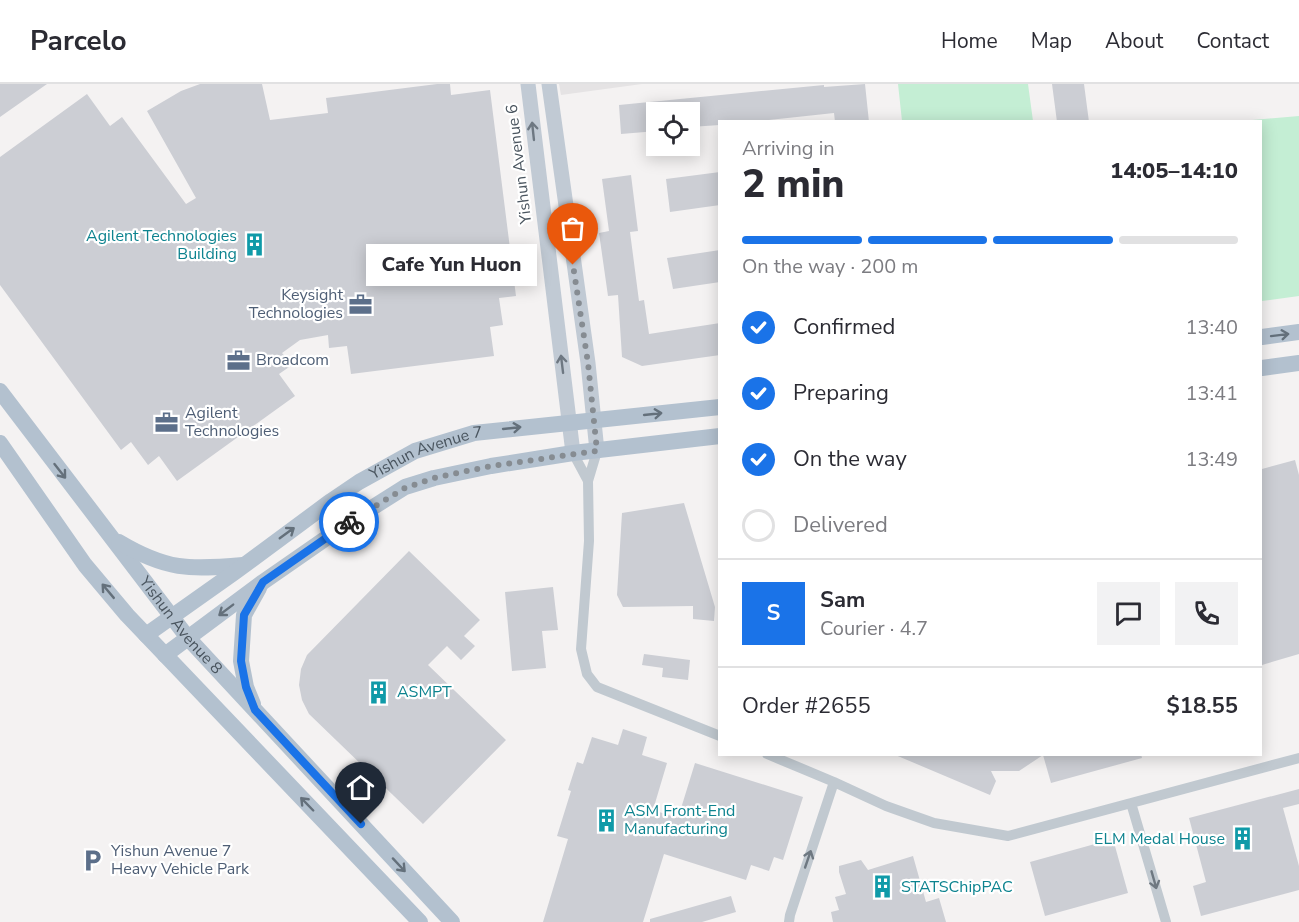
<!DOCTYPE html>
<html lang="en">
<head>
<meta charset="utf-8">
<style>
  :root { --surface:#fff; --page:#f2f2f3; --text:#2b2b33; --muted:#7c7c81; --line:#e1e1e2; --accent:#1a73e8 }
  body { margin:0; font-family:"Nunito Sans",sans-serif; background:var(--page); color:var(--text); height:100vh; display:flex; flex-direction:column; font-size:22px; white-space:nowrap }
  * { box-sizing:border-box; margin:0 }
  p { font-size:20px; color:var(--muted) }
  .icon { flex:none; width:33px; height:33px; fill:none; stroke:currentColor; stroke-width:2; stroke-linecap:round; stroke-linejoin:round }
  .map { position:relative; flex:1; overflow:hidden }
  .sheet { position:absolute; left:718px; top:36px; width:544px; height:636px; display:flex; flex-direction:column; background:var(--surface); border-radius:0px; box-shadow:0 3px 15px #0003 }
  .sheet>* { flex:none }
  .controls { position:absolute; left:646px; top:18px; display:grid; gap:12px }
  .controls a { display:grid; place-items:center; width:54px; height:54px; border-radius:0px; background:var(--surface); box-shadow:0 3px 15px #0003; font-size:30px }
  .pin { position:absolute; display:grid; place-items:center; width:51px; height:51px; color:#fff; margin:-62px -26px; border-radius:50% 50% 50% 0; rotate:-45deg; box-shadow:0 0 6px #0007 }
  .pin .icon { rotate:45deg }
  .courier { position:absolute; display:grid; place-items:center; width:60px; height:60px; margin:-30px; border:4px solid #1a73e8; border-radius:50%; background:#fff; color:#222; box-shadow:0 2px 8px #0007 }
  .bubble { position:absolute; height:42px; border-radius:0px; background:var(--surface); box-shadow:0 3px 15px #0003; font-size:20px; font-weight:800; line-height:42px; text-align:center }
  .head em { font-style:normal; font-weight:800 }
  .head div { display:flex; flex-direction:column-reverse }
  .head { display:flex; align-items:center; justify-content:space-between; height:102px; padding:0 24px }
  h1 { font-size:39px; font-weight:800; line-height:45px }
  .bar { display:grid; grid-template-columns:repeat(4,1fr); gap:9px 6px; align-content:center; height:72px; padding:0 24px }
  .bar i { height:8px; border-radius:4px; background:var(--line) }
  .bar .on { background:var(--accent) }
  .bar p { grid-column:span 4 }
  .line { display:flex; align-items:center; gap:15px; padding:0 24px; border-top:2px solid var(--line) }
  .line div { flex:1 }
  .round { display:grid; place-items:center; flex:none; width:63px; height:63px; border-radius:0px; background:var(--page) }
  ol { padding:0 24px; list-style:none }
  li { display:flex; align-items:center; gap:18px; height:66px }
  li p { margin-inline-start:auto }
  li .icon { padding:6px; border-radius:50%; background:var(--accent); color:#fff; stroke-width:4 }
  li:last-child { color:var(--muted) }
  li i { width:33px; height:33px; border:3px solid var(--line); border-radius:50% }
  header { display:flex; align-items:center; gap:36px; box-sizing:border-box; height:84px; padding:0 30px; background:var(--surface); border-bottom:2px solid var(--line) }
  header strong { font-size:28px }
  nav { display:flex; gap:33px; margin-inline-start:auto; font-size:21px }
  .map>svg:first-child { display:block }
  .education { fill:#e5e3e4 }
  .green { fill:#c4eed4 }
  .building { fill:#ccced4 }
  .lines { fill:none; stroke-linecap:round; stroke-linejoin:round }
  .minor { stroke:#c1c9d0; stroke-width:10 }
  .secondary { stroke:#c1cad4; stroke-width:15 }
  .primary { stroke:#b3c1cf; stroke-width:16 }
  .oneway { stroke:#6e7882 }
  .oneway2 { stroke:#64707b }
  .oneway3 { stroke:#6e7881 }
  .done { stroke:#868c92; stroke-width:6; stroke-dasharray:0 10.8 }
  .route { stroke:#1a73e8; stroke-width:8 }
  .labels { text-anchor:middle; dominant-baseline:central; stroke-width:4.5; stroke-linejoin:round; paint-order:stroke }
  .street-label { font-size:16px; fill:#4a555f; stroke:#fff }
  .culture-label { font-size:16px; fill:#0d838f; stroke:#fff; text-anchor:start }
  .service-label { font-size:16px; fill:#4e5e75; stroke:#fff; text-anchor:start }
</style>
</head>
<body>
<header>
<strong>Parcelo</strong>
<nav><a>Home</a><a>Map</a><a>About</a><a>Contact</a></nav>
</header>
<div class="map">
<svg width="1299" height="838" viewBox="0 0 1299 838">
  <rect width="100%" height="100%" fill="#f4f2f2"/>
  <!-- education -->
  <path class="education" d="M559,0H642L561,11Z"/>
  <!-- green -->
  <path class="green" d="M898,0H1028L1033,37H902Z
    M1299,32V212L1262,217V38L1241,37Z"/>
  <!-- building -->
  <path class="building" d="M0,0H47L0,33Z
    M200,0H262L270,36L328,29L326,14L437,0H450L451,11L490,6L516,212L499,214L503,241L490,243L494,272L351,290L347,262L329,264L328,251L300,256L282,269L292,281L279,290L295,312L177,397L159,372L148,381L131,358L121,366L0,201V73L87,10L110,42L122,33L186,120L196,114L147,27L181,7Z
    M865,0L869,38H835L834,29L751,38H720V41L690,43V28H657V47L621,50L619,21L824,1V3Z
    M1052,0H1084L1089,38H1057Z
    M720,88V121L670,128L666,95Z
    M631,91L638,147L630,148L639,217L644,216L649,250L720,239V271L642,282L622,273L618,211L608,212L599,149L609,147L602,95Z
    M720,166V198L673,205L667,174Z
    M1295,376L1299,391V570L1262,581V385Z
    M684,419L715,523L714,537L693,535V522L623,523L617,511L622,429Z
    M409,467L480,536L464,552L475,562L461,576L447,562L428,581L506,656L423,740L309,630L302,616L299,601L301,585L307,571Z
    M553,503L558,546L542,547L546,584L512,587L505,508Z
    M644,570L690,576L688,596L662,593L663,584L642,581Z
    M623,645L647,653L642,671L667,679L653,726L678,734L695,679L803,713L783,776L774,773L769,787L751,781L746,796L664,770L643,838H543L568,755L557,752L571,707L568,706L577,678L583,680L592,653L618,661Z
    M893,670H1141L1142,674L1051,699L1043,671L1019,687H991L996,697L990,711Z
    M1299,705V720L1283,724L1299,782V806L1201,832L1193,802L1206,798L1189,734Z
    M1113,755L1128,809L1045,832L1030,778Z
    M913,772L926,818L939,814L946,838H833L831,828L839,826L835,813L846,810L839,788V782L861,776L868,786Z
    M731,812L736,828L702,838H650V835Z"/>
  <g class="lines">
    <!-- minor -->
    <path class="minor" d="M597,367L588,397L589,457L581,565L587,590L597,603L720,652
      M573,369L588,397
      M767,670L834,698L886,722L934,739L1008,752L1299,674
      M1131,719L1166,838
      M789,838L790,831L834,698"/>
    <!-- secondary -->
    <path class="secondary" d="M528,0L573,369
      M549,0L588,279L597,367"/>
    <!-- primary -->
    <g class="primary">
      <path d="M1262,253L1299,248"/>
      <path d="M1262,284L1299,279"/>
      <path id="s1" d="M0,307L188,554L452,838"/>
      <path d="M0,359L85,481L127,531L420,838"/>
      <path d="M119,458C166,486 189,486 243,481"/>
      <path id="s2" d="M146,551L235,488L331,417L359,398L415,367L474,349L720,323"/>
      <path d="M165,571L263,498L348,439L405,403L434,394L491,382L573,369L720,352"/>
      <path d="M253,620L246,603L241,577L244,531L259,504"/>
    </g>
  </g>
  <!-- one-way arrows -->
  <defs><path id="oneway-shaft" d="M-6 0H5M1.5-3L5.5 0L1.5 3" fill="none" stroke-width="1.6" stroke-linecap="round" stroke-linejoin="round" transform="scale(1.5)"/></defs>
  <g class="oneway">
    <use href="#oneway-shaft" transform="translate(533 47) rotate(-96)"/>
    <use href="#oneway-shaft" transform="translate(562 280) rotate(-97)"/>
  </g>
  <g class="oneway2">
    <use href="#oneway-shaft" transform="translate(1280 251) rotate(-7)"/>
    <use href="#oneway-shaft" transform="translate(653 330) rotate(-6)"/>
    <use href="#oneway-shaft" transform="translate(512 344) rotate(-6)"/>
    <use href="#oneway-shaft" transform="translate(60 387) rotate(52)"/>
    <use href="#oneway-shaft" transform="translate(287 449) rotate(-36)"/>
    <use href="#oneway-shaft" transform="translate(108 507) rotate(-130)"/>
    <use href="#oneway-shaft" transform="translate(226 526) rotate(143)"/>
    <use href="#oneway-shaft" transform="translate(307 720) rotate(-134)"/>
    <use href="#oneway-shaft" transform="translate(399 781) rotate(47)"/>
  </g>
  <g class="oneway3">
    <use href="#oneway-shaft" transform="translate(808 775) rotate(-71)"/>
    <use href="#oneway-shaft" transform="translate(1154 796) rotate(74)"/>
  </g>
  <g class="lines">
    <!-- done -->
    <path class="done" d="M349,438L405,404L434,394L491,382L597,367L588,279L573,181"/>
    <!-- route -->
    <path class="route" d="M349,438L263,498L244,531L241,577L246,603L255,626L361,740"/>
  </g>
  <!-- icons -->
  <defs>
    <symbol id="building-bare" viewBox="-9 -9 18 18"><path d="M-4-6H4V6H1V3H-1V6H-4ZM-2.5-4.3h1.7v1.8h-1.7ZM.8-4.3h1.7v1.8H.8ZM-2.5-1h1.7V.8h-1.7ZM.8-1h1.7V.8H.8Z" fill="#0f9aa8" stroke="#fff" stroke-width="2.5" paint-order="stroke"/></symbol>
    <symbol id="office-bare" viewBox="-9 -9 18 18"><path d="M-6-3h4V-5.5h4V-3h4V5H-6ZM-1-4.5V-3h2v-1.5ZM-6 0V1H6V0Z" fill="#5c6f8a" stroke="#fff" stroke-width="2.5" paint-order="stroke"/></symbol>
    <symbol id="parking-bare" viewBox="-9 -9 18 18"><path d="M-3.5-5.5H1a3.5 3.5 0 0 1 0 7H-1V5.5H-3.5ZM-1-3.4V-.6H.8a1.4 1.4 0 0 0 0-2.8Z" fill="#5c6f8a" stroke="#fff" stroke-width="2.5" paint-order="stroke"/></symbol>
  </defs>
  <g fill-rule="evenodd">
    <use href="#building-bare" x="238" y="144" width="33" height="33"/>
    <use href="#office-bare" x="344" y="204" width="33" height="33"/>
    <use href="#office-bare" x="222" y="260" width="33" height="33"/>
    <use href="#office-bare" x="150" y="322" width="33" height="33"/>
    <use href="#building-bare" x="362" y="592" width="33" height="33"/>
    <use href="#building-bare" x="590" y="720" width="33" height="33"/>
    <use href="#building-bare" x="1226" y="738" width="33" height="33"/>
    <use href="#parking-bare" x="76" y="760" width="33" height="33"/>
    <use href="#building-bare" x="866" y="786" width="33" height="33"/>
  </g>
  <g class="labels">
    <!-- street labels -->
    <g class="street-label">
      <text transform="translate(519 80) rotate(-97)">Yishun Avenue 6</text>
      <text stroke="none"><textPath href="#s2" startOffset="336">Yishun Avenue 7</textPath></text>
      <text stroke="none"><textPath href="#s1" startOffset="296">Yishun Avenue 8</textPath></text>
    </g>
    <!-- culture labels -->
    <g class="culture-label">
      <text x="237" y="152" text-anchor="end">Agilent Technologies<tspan x="237" dy="18">Building</tspan></text>
      <text x="397" y="608">ASMPT</text>
      <text x="624" y="727">ASM Front-End<tspan x="624" dy="18">Manufacturing</tspan></text>
      <text x="1225" y="755" text-anchor="end">ELM Medal House</text>
      <text x="901" y="803">STATSChipPAC</text>
    </g>
    <!-- service labels -->
    <g class="service-label">
      <text x="343" y="211" text-anchor="end">Keysight<tspan x="343" dy="18">Technologies</tspan></text>
      <text x="256" y="276">Broadcom</text>
      <text x="185" y="329">Agilent<tspan x="185" dy="18">Technologies</tspan></text>
      <text x="111" y="767">Yishun Avenue 7<tspan x="111" dy="18">Heavy Vehicle Park</tspan></text>
    </g>
  </g>
</svg>
<div class="controls">
<a><svg class="icon" aria-label="locate" viewBox="0 0 24 24"><circle cx="12" cy="12" r="6"/><path d="M12 2v4M12 18v4M2 12h4M18 12h4"/></svg></a>
</div>
<div class="pin" style="left:573px;top:181px;background:#ea580c"><svg class="icon" aria-label="bag" viewBox="0 0 24 24"><path d="M5 8h14l-1 12H6zM9 8a3 3 0 0 1 6 0"/></svg></div>
<div class="pin" style="left:361px;top:740px;background:#1f2937"><svg class="icon" aria-label="home" viewBox="0 0 24 24"><path d="M3 11l9-7 9 7M6 9v11h12V9"/></svg></div>
<div class="courier" style="left:349px;top:438px"><svg class="icon" aria-label="bike" viewBox="0 0 24 24"><circle cx="6" cy="16" r="4"/><circle cx="18" cy="16" r="4"/><path d="M6 16l4-8h5l3 8M10 8l3 8H6M13 5h3"/></svg></div>
<div class="bubble" style="left:366px;top:160px;width:171px">Cafe Yun Huon</div>
<section class="sheet">
<div class="head"><div><h1>2 min</h1><p>Arriving in</p></div><em>14:05–14:10</em></div>
<div class="bar"><i class="on"></i><i class="on"></i><i class="on"></i><i></i><p>On the way · 200 m</p></div>
<ol>
<li><svg class="icon" aria-label="check" viewBox="0 0 24 24"><path d="M5 12l5 5 9-10"/></svg>Confirmed<p>13:40</p></li>
<li><svg class="icon" aria-label="check" viewBox="0 0 24 24"><path d="M5 12l5 5 9-10"/></svg>Preparing<p>13:41</p></li>
<li><svg class="icon" aria-label="check" viewBox="0 0 24 24"><path d="M5 12l5 5 9-10"/></svg>On the way<p>13:49</p></li>
<li><i></i>Delivered</li>
</ol>
<div class="line" style="height:108px"><b class="round" style="background:var(--accent);color:#fff">S</b><div><b>Sam</b><p>Courier · 4.7</p></div><a class="round"><svg class="icon" aria-label="chat" viewBox="0 0 24 24"><path d="M4 5h16v11H9l-5 4z"/></svg></a><a class="round"><svg class="icon" aria-label="phone" viewBox="0 0 24 24"><path d="M5 4h4l2 5-3 2q2 4 5 5l2-3 5 2v4C11 20 4 13 5 4z"/></svg></a></div>
<div class="line" style="height:78px"><div>Order #2655</div><b>$18.55</b></div>
</section>
</div>
</body>
</html>
